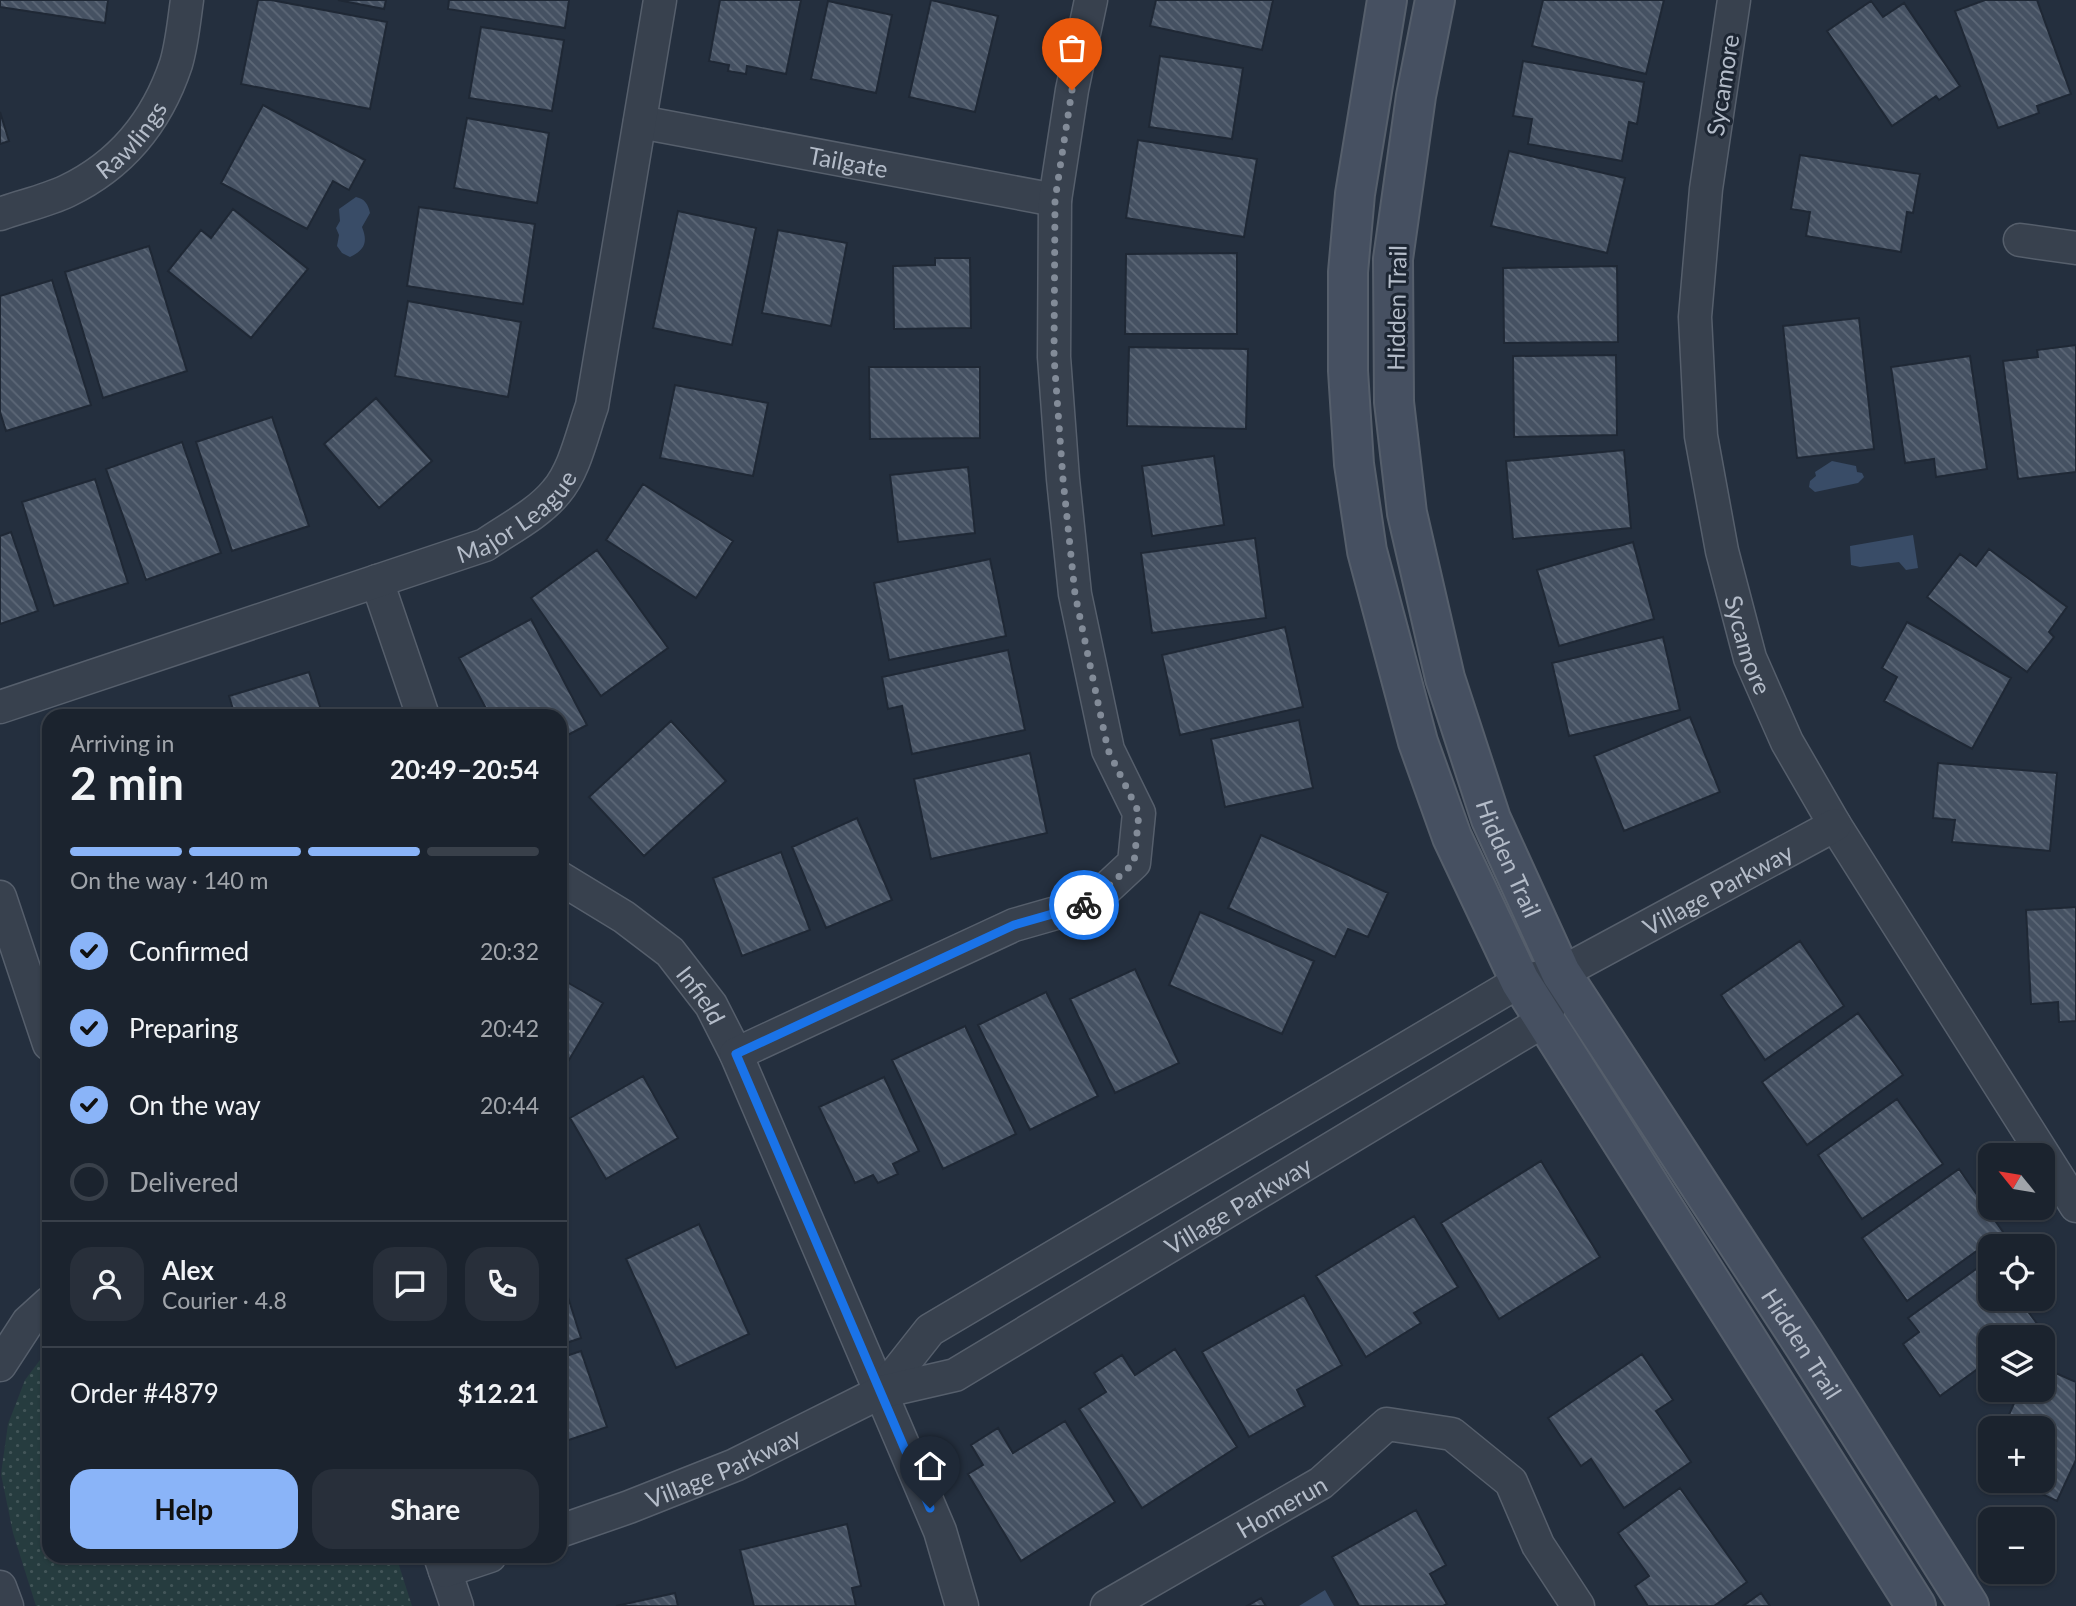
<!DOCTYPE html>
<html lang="en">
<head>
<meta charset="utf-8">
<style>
  :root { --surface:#1b232e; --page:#282f3a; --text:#f1f3f6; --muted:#a0a4aa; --line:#39404a; --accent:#8ab4f8 }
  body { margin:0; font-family:Lato,sans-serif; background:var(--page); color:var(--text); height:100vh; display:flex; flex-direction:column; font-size:26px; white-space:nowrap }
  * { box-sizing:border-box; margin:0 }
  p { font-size:23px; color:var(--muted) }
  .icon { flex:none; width:38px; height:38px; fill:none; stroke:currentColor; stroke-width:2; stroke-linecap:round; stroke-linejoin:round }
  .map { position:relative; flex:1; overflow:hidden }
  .details { position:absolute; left:42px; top:709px; width:525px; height:854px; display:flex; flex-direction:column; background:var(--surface); border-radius:21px; box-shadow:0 2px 5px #0004,0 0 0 2px var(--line) }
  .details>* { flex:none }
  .needle { width:46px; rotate:300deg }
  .controls { position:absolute; left:1978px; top:1143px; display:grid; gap:14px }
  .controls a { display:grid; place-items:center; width:77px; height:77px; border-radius:14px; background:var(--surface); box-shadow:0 2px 5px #0004,0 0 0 2px var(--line); font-size:35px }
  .pin { position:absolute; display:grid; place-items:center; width:60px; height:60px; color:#fff; margin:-72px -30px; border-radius:50% 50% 50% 0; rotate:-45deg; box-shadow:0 0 7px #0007 }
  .pin .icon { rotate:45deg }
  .courier { position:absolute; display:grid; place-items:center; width:70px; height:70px; margin:-35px; border:5px solid #1a73e8; border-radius:50%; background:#fff; color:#222; box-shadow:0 2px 9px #0007 }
  .headline em { font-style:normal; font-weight:700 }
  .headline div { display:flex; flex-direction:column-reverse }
  .headline { display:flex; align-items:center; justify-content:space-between; height:119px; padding:0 28px }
  h1 { font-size:46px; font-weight:700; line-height:52px }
  .bar { display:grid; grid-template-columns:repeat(4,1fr); gap:10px 7px; align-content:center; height:84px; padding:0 28px }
  .bar i { height:9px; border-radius:5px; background:var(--line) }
  .bar .current { background:var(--accent) }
  .bar p { grid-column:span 4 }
  .line { display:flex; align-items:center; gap:18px; padding:0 28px; border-top:2px solid var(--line) }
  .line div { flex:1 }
  .round { display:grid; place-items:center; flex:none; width:74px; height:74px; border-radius:21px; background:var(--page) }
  ol { padding:0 28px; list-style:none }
  li { display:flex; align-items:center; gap:21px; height:77px }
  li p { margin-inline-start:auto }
  li .icon { padding:7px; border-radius:50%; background:var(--accent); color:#111; stroke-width:4 }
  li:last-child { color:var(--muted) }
  li i { width:38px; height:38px; border:4px solid var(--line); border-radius:50% }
  .primary-button { display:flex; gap:14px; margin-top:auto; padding:14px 28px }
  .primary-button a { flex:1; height:80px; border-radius:21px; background:var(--accent); color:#111; font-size:28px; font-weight:700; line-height:80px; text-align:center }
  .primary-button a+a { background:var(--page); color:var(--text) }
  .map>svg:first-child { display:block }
  .park { fill:url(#park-dots) }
  .water { fill:#394c67 }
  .building { fill:url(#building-back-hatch); stroke:#1f2835; stroke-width:2 }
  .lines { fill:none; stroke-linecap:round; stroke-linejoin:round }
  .street-casing { stroke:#565f6c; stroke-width:35 }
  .secondary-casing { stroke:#565f6c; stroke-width:42 }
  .street { stroke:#38414e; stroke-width:32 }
  .secondary { stroke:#465061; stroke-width:38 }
  .done { stroke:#828b98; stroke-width:7; stroke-dasharray:0 12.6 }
  .route { stroke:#1a73e8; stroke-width:9 }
  .labels { text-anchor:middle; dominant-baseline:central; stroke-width:6; stroke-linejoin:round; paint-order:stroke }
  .street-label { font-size:24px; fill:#b4bcc9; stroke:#1d2633 }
</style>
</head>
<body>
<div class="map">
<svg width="2076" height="1606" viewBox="0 0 2076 1606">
  <defs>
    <pattern id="park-dots" width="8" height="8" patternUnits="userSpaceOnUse" patternTransform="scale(1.75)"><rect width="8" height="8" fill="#263c3f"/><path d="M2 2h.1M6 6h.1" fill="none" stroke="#435659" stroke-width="1.8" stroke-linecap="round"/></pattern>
    <pattern id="building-back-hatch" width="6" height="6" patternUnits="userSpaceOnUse" patternTransform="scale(1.75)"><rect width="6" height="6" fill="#455162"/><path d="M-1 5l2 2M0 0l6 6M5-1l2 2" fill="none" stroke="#5d6877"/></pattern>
  </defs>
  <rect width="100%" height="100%" fill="#242f3e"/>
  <!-- park -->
  <path class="park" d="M49,1348V1556H396L412,1606H36L13,1533L1,1474L8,1424L25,1380Z"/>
  <!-- water -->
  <path class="water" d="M356,197C365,199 368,204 370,213L362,227C368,242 365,250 350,257L342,253L337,246L339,235L336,228L340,221L339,209Z
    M1832,461L1856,466L1857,472L1862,473L1864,477L1858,483L1815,492L1809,487L1810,481L1816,476L1815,472Z
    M1913,535L1918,568L1906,570L1899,562L1860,567L1851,565L1850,546Z
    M1325,1590L1334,1606H1299Z"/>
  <!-- building -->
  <path class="building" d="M0,0H108L105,23L0,7Z
    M258,0H271L387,22L370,109L241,84Z
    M338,0H386L384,9Z
    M449,0H569L565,28L448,9Z
    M720,0H801L786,74L747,66L746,74L728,71L729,65L709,61Z
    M931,0L998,16L975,112L909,97Z
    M1156,0H1273L1262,50L1150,26Z
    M1543,0H1664L1646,74L1532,46Z
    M1985,0H2037L2071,94L2037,106L2039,113L1998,128L1955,11Z
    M828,1L892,15L876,93L811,79Z
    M1871,1L1883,17L1904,3L1960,86L1939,100L1936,96L1892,126L1827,31Z
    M481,27L564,40L552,111L469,98Z
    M1160,56L1243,68L1232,139L1149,127Z
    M1523,61L1644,82L1637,124L1629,122L1622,161L1528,144L1532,119L1513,116Z
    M263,105L365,160L349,190L333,181L307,229L221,183Z
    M0,112L9,141L0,144Z
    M467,118L549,133L537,203L454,188Z
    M1138,140L1257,159L1244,237L1126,218Z
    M1509,151L1625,178L1607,253L1491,226Z
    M1800,155L1920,174L1913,213L1907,212L1901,252L1806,236L1810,212L1791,209Z
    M419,207L535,224L523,304L407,286Z
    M233,209L308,269L251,338L168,271L201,230L211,238Z
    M678,211L756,228L732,345L653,328Z
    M778,230L847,243L831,326L762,313Z
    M149,246L187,371L103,398L65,272Z
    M1237,253V334H1125L1126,254Z
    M935,258H970L971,328L894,329L893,266L935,265Z
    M1617,266L1618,342L1504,343L1503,268Z
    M52,280L91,405L6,431L0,412V296Z
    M408,301L521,322L508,397L395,376Z
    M1859,318L1874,449L1797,458L1783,326Z
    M2076,345V472L2018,479L2003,361L2038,357L2037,350Z
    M1129,347L1248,349L1246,429L1127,426Z
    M1616,355L1617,435L1514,437L1513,356Z
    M1970,356L1987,469L1936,477L1934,459L1905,463L1891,367Z
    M869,367H980V438L870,439Z
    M675,385L768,403L753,476L660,458Z
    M376,398L432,461L379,508L324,444Z
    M272,417L309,526L232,551L196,442Z
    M182,442L221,553L146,580L106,469Z
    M1624,450L1631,528L1513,539L1506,461Z
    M1214,456L1224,525L1152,536L1142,466Z
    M968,467L975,533L898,542L890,475Z
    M95,479L128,583L54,606L22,502Z
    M643,484L733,541L696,598L606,540Z
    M11,532L38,611L0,624V536Z
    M1255,538L1266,618L1152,633L1141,553Z
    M1633,542L1654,619L1559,646L1537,570Z
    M1989,549L2067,607L2049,632L2054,637L2027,672L1927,597L1960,554L1976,566Z
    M597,550L668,648L601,696L531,598Z
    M990,559L1006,636L889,660L874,583Z
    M531,619L587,725L560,739V716H490L459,658Z
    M1907,622L2011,678L1972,749L1884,701L1897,677L1882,668Z
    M1285,627L1303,707L1180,735L1162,655Z
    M1663,637L1680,710L1569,736L1552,663Z
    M1008,650L1025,730L912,754L902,706L888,709L882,677Z
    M309,672L323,716H235L229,696Z
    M1690,717L1720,792L1624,831L1594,756Z
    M1299,720L1313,788L1225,807L1211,739Z
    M671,721L726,781L644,856L589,797Z
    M49,752V776L42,754Z
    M1030,753L1047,833L931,859L914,779Z
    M1938,763L2057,773L2050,851L1952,842L1955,820L1933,818Z
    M857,818L892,900L826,928L792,847Z
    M1261,835L1388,893L1368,937L1348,929L1335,957L1228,908Z
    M781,852L810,930L742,956L713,878Z
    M2076,907V1021L2059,1022L2058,1002L2031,1004L2026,910Z
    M1200,912L1314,961L1282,1034L1169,985Z
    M1800,941L1844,1006L1765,1060L1721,995Z
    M1135,969L1179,1063L1115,1093L1070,999Z
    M560,978L603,1003L560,1075Z
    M1046,992L1098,1096L1030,1130L978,1025Z
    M1858,1013L1903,1075L1807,1145L1762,1082Z
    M965,1026L1016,1134L943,1169L892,1060Z
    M643,1076L678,1138L606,1179L570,1118Z
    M884,1077L919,1151L893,1164L898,1174L878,1183L873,1175L855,1183L819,1107Z
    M1897,1099L1943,1164L1862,1219L1818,1155Z
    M1541,1161L1600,1257L1499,1319L1441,1223Z
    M1959,1169L2003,1232L1907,1301L1862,1238Z
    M1414,1216L1458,1287L1414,1313L1421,1323L1366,1357L1316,1276Z
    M699,1224L749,1334L676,1368L626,1259Z
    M1990,1259V1298H2018L2038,1325L2021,1337H1990V1360L1940,1396L1903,1344L1919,1332L1908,1318Z
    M560,1272L581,1338L560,1345Z
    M1304,1295L1342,1365L1297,1390L1305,1406L1249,1437L1202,1352Z
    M1175,1349L1237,1447L1142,1508L1079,1409L1106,1392L1094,1373L1122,1355L1135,1375Z
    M581,1351L607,1427L560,1443V1358Z
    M1642,1354L1673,1400L1656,1411L1691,1462L1624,1508L1591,1459L1581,1466L1548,1418Z
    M2042,1367L2076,1382V1460L2057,1501L2016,1482L2017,1480H2042V1428H2003L2020,1390H2042Z
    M1065,1421L1115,1502L1021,1561L968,1474L983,1465L971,1445L998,1428L1013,1453Z
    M1680,1488L1747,1582L1714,1606H1648L1635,1586L1649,1576L1618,1533Z
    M1416,1510L1446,1565L1430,1574L1447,1604L1443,1606H1359L1332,1557Z
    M847,1524L861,1586L852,1588L856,1606H754L740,1550Z
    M675,1593L678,1606H616Z
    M1761,1593L1770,1606H1743Z
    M1261,1598L1266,1606H1247Z"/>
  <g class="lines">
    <defs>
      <g id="street">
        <path id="s1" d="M1734,0L1706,189L1695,317L1701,436L1722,551L1750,658L1787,742L1835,825L2076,1206"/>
        <path id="s2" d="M640,122L1055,200"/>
        <path id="s3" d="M0,214C22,206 46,201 67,191C121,165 157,121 176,64C182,44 184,21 187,0"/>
        <path d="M2020,240L2076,248"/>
        <path d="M377,581L423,716"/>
        <path id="s4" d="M0,707L485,545C508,529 538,514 556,492C575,470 582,434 592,406L660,0"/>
        <path id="s5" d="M560,878L624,917L670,952L711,1005L736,1054L940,1531L962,1606"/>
        <path d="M0,897L49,1044"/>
        <path d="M736,1054L1014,925L1091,903L1134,863L1139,813L1108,750L1075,594L1063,479L1054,357L1055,200L1072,90L1091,0"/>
        <path d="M0,1365L28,1322L49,1303"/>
        <path id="s6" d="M881,1392L930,1330L1520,981L1561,973L1835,825"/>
        <path id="s7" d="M560,1531L629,1507L735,1465L881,1392L955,1375L1545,1020L1552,998"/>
        <path d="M440,1556L457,1606"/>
        <path d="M445,1571L490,1556"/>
        <path d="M0,1587L7,1606"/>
        <path id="s8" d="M1107,1606L1321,1483L1387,1424L1452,1434L1511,1482L1538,1545L1578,1606"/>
      </g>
      <g id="secondary">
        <path d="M1387,0L1355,194L1348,272V371L1354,464L1367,551L1418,742L1452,837L1520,981L1916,1606"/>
        <path id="s9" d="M1435,0L1416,96L1393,259L1394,402L1407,513L1445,678L1491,819L1561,973L1804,1345L1969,1606"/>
      </g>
    </defs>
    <!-- street casing -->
    <use href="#street" class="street-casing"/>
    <!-- secondary casing -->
    <use href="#secondary" class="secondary-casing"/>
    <!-- street -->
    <use href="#street" class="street"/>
    <!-- secondary -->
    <use href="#secondary" class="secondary"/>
  </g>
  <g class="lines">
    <!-- done -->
    <path class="done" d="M1072,90L1055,200L1054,357L1063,479L1075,594L1108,750L1139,813L1134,863L1091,902L1084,905"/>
    <!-- route -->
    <path class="route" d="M930,1508L736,1054L1014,925L1084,905"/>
  </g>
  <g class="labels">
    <!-- street labels -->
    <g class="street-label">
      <text transform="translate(1722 85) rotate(-81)">Sycamore</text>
      <text stroke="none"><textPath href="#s3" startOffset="154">Rawlings</textPath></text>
      <text stroke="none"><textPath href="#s2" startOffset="212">Tailgate</textPath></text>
      <text transform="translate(1396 308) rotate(-89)">Hidden Trail</text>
      <text stroke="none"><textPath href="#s4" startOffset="553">Major League</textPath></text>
      <text stroke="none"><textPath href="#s1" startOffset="653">Sycamore</textPath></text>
      <text stroke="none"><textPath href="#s9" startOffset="878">Hidden Trail</textPath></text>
      <text stroke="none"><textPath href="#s6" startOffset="984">Village Parkway</textPath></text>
      <text stroke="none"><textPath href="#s5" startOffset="186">Infield</textPath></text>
      <text stroke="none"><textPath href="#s7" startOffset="756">Village Parkway</textPath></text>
      <text stroke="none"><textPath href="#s9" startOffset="1446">Hidden Trail</textPath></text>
      <text stroke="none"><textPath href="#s7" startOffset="175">Village Parkway</textPath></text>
      <text stroke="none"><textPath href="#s8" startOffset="201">Homerun</textPath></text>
    </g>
  </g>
</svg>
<div class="controls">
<a><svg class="needle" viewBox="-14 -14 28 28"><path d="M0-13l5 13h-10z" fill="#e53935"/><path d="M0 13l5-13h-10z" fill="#a0a4aa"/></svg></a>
<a><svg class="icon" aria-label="locate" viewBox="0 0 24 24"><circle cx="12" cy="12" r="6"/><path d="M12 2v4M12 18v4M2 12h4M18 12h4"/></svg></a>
<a><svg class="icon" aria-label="layers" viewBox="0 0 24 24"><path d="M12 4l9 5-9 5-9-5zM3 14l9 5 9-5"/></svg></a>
<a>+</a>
<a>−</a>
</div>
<div class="pin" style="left:1072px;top:90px;background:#ea580c"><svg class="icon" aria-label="bag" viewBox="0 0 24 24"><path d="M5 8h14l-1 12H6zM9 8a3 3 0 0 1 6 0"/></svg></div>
<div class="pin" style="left:930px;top:1508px;background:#1f2937"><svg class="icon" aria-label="home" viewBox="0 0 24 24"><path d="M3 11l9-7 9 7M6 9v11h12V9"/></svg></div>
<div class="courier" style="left:1084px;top:905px"><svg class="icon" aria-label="bike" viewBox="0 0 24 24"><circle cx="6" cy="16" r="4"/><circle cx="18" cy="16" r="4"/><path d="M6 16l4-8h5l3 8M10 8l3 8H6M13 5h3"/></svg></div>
<section class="details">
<div class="headline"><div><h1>2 min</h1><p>Arriving in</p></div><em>20:49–20:54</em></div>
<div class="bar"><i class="current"></i><i class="current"></i><i class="current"></i><i></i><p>On the way · 140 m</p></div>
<ol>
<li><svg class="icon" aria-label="check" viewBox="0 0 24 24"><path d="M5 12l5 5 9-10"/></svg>Confirmed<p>20:32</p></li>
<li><svg class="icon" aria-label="check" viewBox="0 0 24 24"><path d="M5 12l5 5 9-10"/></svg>Preparing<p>20:42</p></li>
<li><svg class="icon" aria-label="check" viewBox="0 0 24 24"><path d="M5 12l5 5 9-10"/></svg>On the way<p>20:44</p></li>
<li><i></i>Delivered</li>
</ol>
<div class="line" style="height:126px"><a class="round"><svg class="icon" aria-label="person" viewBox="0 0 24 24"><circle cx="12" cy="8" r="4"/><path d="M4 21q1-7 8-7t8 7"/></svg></a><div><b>Alex</b><p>Courier · 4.8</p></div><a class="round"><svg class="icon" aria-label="chat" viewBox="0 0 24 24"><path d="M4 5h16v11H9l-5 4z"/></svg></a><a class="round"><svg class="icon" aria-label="phone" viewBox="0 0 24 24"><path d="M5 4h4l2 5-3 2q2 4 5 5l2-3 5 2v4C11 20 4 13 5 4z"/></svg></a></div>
<div class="line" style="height:91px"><div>Order #4879</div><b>$12.21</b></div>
<div class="primary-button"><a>Help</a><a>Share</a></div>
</section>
</div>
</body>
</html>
